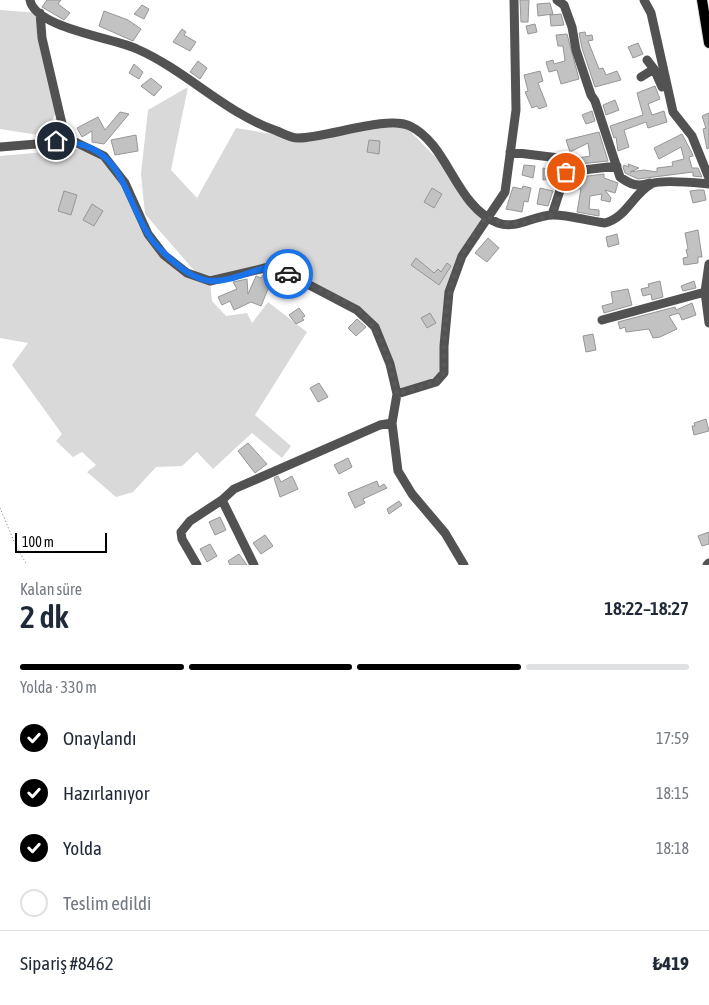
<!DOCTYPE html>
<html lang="tr">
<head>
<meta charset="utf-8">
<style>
  :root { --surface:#fff; --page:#f6f6f7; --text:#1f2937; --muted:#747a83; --line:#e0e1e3; --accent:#000 }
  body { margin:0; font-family:"Asap Condensed",sans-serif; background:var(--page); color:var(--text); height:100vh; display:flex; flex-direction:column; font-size:19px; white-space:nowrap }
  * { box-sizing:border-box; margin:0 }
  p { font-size:16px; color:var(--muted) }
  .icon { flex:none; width:28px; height:28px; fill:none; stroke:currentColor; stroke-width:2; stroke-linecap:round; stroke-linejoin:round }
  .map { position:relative; height:565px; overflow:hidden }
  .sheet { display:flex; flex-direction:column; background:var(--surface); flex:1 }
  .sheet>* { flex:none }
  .scale { position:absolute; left:15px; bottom:12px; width:92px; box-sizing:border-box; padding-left:5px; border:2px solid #000; border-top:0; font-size:14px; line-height:18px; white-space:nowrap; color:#000; -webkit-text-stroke:4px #fff; paint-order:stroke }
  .pin { position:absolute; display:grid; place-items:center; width:42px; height:42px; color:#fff; margin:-21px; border:2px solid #fff; border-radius:50%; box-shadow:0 1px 5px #0007 }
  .courier { position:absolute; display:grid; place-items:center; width:50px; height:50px; margin:-25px; border:4px solid #1a73e8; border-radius:50%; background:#fff; color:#222; box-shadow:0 1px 6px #0007 }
  .overview em { font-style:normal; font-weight:600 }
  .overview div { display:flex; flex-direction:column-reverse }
  .overview { display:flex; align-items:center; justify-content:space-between; height:85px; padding:0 20px }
  h1 { font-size:32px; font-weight:600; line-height:38px }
  .bar { display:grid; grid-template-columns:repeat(4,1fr); gap:8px 5px; align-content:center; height:60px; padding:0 20px }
  .bar i { height:6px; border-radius:4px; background:var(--line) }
  .bar .selected { background:var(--accent) }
  .bar p { grid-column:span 4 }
  .line { display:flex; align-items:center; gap:12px; padding:0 20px; border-top:1px solid var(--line) }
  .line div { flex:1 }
  ol { padding:0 20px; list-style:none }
  li { display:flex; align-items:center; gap:15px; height:55px }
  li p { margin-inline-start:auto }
  li .icon { padding:5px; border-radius:50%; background:var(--accent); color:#fff; stroke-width:4 }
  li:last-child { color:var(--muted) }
  li i { width:28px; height:28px; border:2px solid var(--line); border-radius:50% }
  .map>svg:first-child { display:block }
  .green { fill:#d9d9d9 }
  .building { fill:#c2c2c2; stroke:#969696 }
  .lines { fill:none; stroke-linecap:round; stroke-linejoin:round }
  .major-casing { stroke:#dbdbdb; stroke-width:12 }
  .path { stroke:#747474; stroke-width:1; stroke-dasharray:1 2.5; stroke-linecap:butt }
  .minor { stroke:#525252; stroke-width:9 }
  .major { stroke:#000; stroke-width:10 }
  .done { stroke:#595959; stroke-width:5; stroke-dasharray:0 9 }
  .route { stroke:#1a73e8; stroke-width:6 }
</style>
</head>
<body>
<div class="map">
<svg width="709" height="565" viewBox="0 0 709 565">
  <rect width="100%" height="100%" fill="#fff"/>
  <!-- green -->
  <path class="green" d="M0,10L40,13L58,108L45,136L0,129Z
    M188,87L171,170L197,198L236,128L296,138L357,128H407L449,171L483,222L449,292L440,377L397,394L374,327L322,291L274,266L210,281L212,301L226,316L247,313L252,323L268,302L307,332L255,415L291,446L282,458L252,433L213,469L197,452L182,466L156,467L133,492L116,497L87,472L96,465L82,452L73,457L56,441L62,434L12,365L28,343L0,338V156L90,148L108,161L164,255L199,276L145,214L141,174L148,110Z"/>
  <!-- building -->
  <path class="building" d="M47,0H61L58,4L70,13L64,20L42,7Z
    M520,0H529L528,22H521Z
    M550,3L553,14L538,16L537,4Z
    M142,5L149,9L144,19L134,14Z
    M104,11L128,20L141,29L133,41L99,26Z
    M561,14L564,25L551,26L550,15Z
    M535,24L537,32L528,34L526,26Z
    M182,29L186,32L184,35L196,42L190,51L173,42Z
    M585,32L586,36L592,35L593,40L588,41L599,69L603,68L606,75L617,71L621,80L595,87L582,48L579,33Z
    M567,34L579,79L561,84L557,70L549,72L546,62L553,60L554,64L565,61L563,46H558L556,35Z
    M638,43L643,54L633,58L628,47Z
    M198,61L207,68L200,79L190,72Z
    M134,64L143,72L139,79L129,73Z
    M540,71L543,81L538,83L547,106L539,109L537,106L532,108L525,92L528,91L524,75Z
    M151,78L162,87L154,96L141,86Z
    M655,86L660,99L648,104L652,115L664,111L667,122L648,128L646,122L624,130L629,147L618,151L616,137L614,138L610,126L643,115L637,93Z
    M615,100L619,110L606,115L603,105Z
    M592,111L595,121L586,124L582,115Z
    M120,112L129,114L104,144L92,142V131L82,137L77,128L98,117L105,130Z
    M709,113V148L707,149L703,129L706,128L702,116Z
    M599,132L608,161L570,165L567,160L590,156L588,143L570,152L566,140Z
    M682,134L692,153L693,156L689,157L692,168H698L702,177L693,176V172L638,179L625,173L623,167L624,165L629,167L628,164L639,168L630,172L644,170L657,172V168L673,166L672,162L684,159L681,147L659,159L654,148Z
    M136,135L138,151L115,155L111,140Z
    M369,140L380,141L379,154L367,152Z
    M524,165L535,166L533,178L522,175Z
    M555,165L559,172L556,173L557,178L543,180V168L547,169V166Z
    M604,174V178L618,183L615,193L605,190L611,198L610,202L601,200L602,194L590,196L589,209L599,210V216L577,212L581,189L571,188L572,178Z
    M523,186L531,188L528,202L524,201L522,212L506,209L513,187L522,189Z
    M432,188L442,194L434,208L424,202Z
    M540,188L553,191L548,206L537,204Z
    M698,190H704L706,200L693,203L690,191Z
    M64,191L77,195L71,215L58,211Z
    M92,204L103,211L94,226L83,220Z
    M698,230L702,257H698V263L684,265L683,258L688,257L686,250L688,249L685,233Z
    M617,234L619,244L608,247L606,237Z
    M488,238L499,248L487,262L475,253Z
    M416,258L434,273L438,269L441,272L447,263L451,266L439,285L411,265Z
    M272,273L279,276L273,290L268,289L261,306L251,302L234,310L230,301L222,305L218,297L237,289L233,282L247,279L248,294L256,276L261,278L263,275Z
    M286,281L298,288L294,294L283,286Z
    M660,281L663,297L652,300L651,294L643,296L641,289L649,287L648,284Z
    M694,281L696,288L683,291L681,286Z
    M628,289L632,305L604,313L602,306L613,303L611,292Z
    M692,303L696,315L682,320L679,313L669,316L677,329L660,337L653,338L649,329L626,332L625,327L620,329L618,322L675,307L676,310Z
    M299,308L305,316L302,318L304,320L296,324L289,315Z
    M430,313L436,323L427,328L421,318Z
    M357,319L366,327L356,336L348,328Z
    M593,334L596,350L586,352L583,336Z
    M319,383L328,397L318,402L310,388Z
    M706,419L709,431L694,435L692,426H695L694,423Z
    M248,443L267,464L255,473L238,451Z
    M348,458L352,467L339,474L334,465Z
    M278,476L281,482L292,476L298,489L280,497L274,478Z
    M377,481L379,487L384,484L387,488L363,499L365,503L355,508L348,493Z
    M399,501L402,505L389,514L387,509Z
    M220,517L226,530L215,535L209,522Z
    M709,532V544L702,546L698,536Z
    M265,535L273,546L261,554L253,543Z
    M210,544L217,556L207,562L200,549Z
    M239,554L247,565H230L228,561Z"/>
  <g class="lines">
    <defs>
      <path id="major" d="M702,0L709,43"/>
    </defs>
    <!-- major casing -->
    <use href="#major" class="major-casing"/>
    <!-- path -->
    <path class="path" d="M0,508L16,546L27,565"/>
    <!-- minor -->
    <path class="minor" d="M30,0C35,28 114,38 137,49C187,71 225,113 277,131C284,134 291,138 298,138C327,138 387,115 410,126C449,145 455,206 498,223C516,230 534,215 553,215C570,215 588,221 605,223C627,217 632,195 651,184C661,179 697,183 709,184
      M557,0L564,5L572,27L576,50L591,95L595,101L620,177C631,185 638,187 650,183
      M644,0L651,13L673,112L692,136L709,178
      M40,13L42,38L63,128L56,141
      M647,60L654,69L662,87
      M641,77L654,69
      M0,147L73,141L104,156L125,183L148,234L164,255L187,273L210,281L273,266L357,310L375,327L390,364L397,394L392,423L398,471L412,494L445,533L464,565
      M510,152L559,158L566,172
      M552,215L566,172L617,166
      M709,264L705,292L709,323
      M602,320L705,292
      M397,394L436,382L444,373V346L449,292L462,256L505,192L516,110L514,0
      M197,565L182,539L181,532L190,521L222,500
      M254,565L222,500L234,489L380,425L392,423
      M707,565L709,563"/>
    <!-- major -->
    <use href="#major" class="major"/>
  </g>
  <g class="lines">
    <!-- done -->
    <path class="done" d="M288,274C310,286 335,295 356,309C383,328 390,365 397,394L436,382L444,373C443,334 445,291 462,256C468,242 479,229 487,216C508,230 529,221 552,215L566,172"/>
    <!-- route -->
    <path class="route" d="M56,141C122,142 121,190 148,234C156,247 168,257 180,267C187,273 200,280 211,281C231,282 254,269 274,266L288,274"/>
  </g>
</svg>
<div class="scale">100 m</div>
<div class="pin" style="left:566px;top:172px;background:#ea580c"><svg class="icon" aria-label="bag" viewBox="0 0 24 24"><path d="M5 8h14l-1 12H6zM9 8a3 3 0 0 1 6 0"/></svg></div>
<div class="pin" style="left:56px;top:141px;background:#1f2937"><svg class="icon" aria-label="home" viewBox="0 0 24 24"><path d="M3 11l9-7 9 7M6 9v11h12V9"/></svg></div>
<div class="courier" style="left:288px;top:274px"><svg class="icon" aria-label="car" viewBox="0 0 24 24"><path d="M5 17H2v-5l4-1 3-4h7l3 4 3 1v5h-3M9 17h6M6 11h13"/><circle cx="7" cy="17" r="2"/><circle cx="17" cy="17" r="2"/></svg></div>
</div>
<section class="sheet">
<div class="overview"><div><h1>2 dk</h1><p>Kalan süre</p></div><em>18:22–18:27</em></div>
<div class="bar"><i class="selected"></i><i class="selected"></i><i class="selected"></i><i></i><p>Yolda · 330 m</p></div>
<ol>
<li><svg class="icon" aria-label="check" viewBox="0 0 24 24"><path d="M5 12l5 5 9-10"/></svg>Onaylandı<p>17:59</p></li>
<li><svg class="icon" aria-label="check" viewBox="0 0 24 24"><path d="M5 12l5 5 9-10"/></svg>Hazırlanıyor<p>18:15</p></li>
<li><svg class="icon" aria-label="check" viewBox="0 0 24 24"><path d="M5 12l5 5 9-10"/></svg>Yolda<p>18:18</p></li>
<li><i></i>Teslim edildi</li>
</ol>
<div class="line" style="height:65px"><div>Sipariş #8462</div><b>₺419</b></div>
</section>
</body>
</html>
